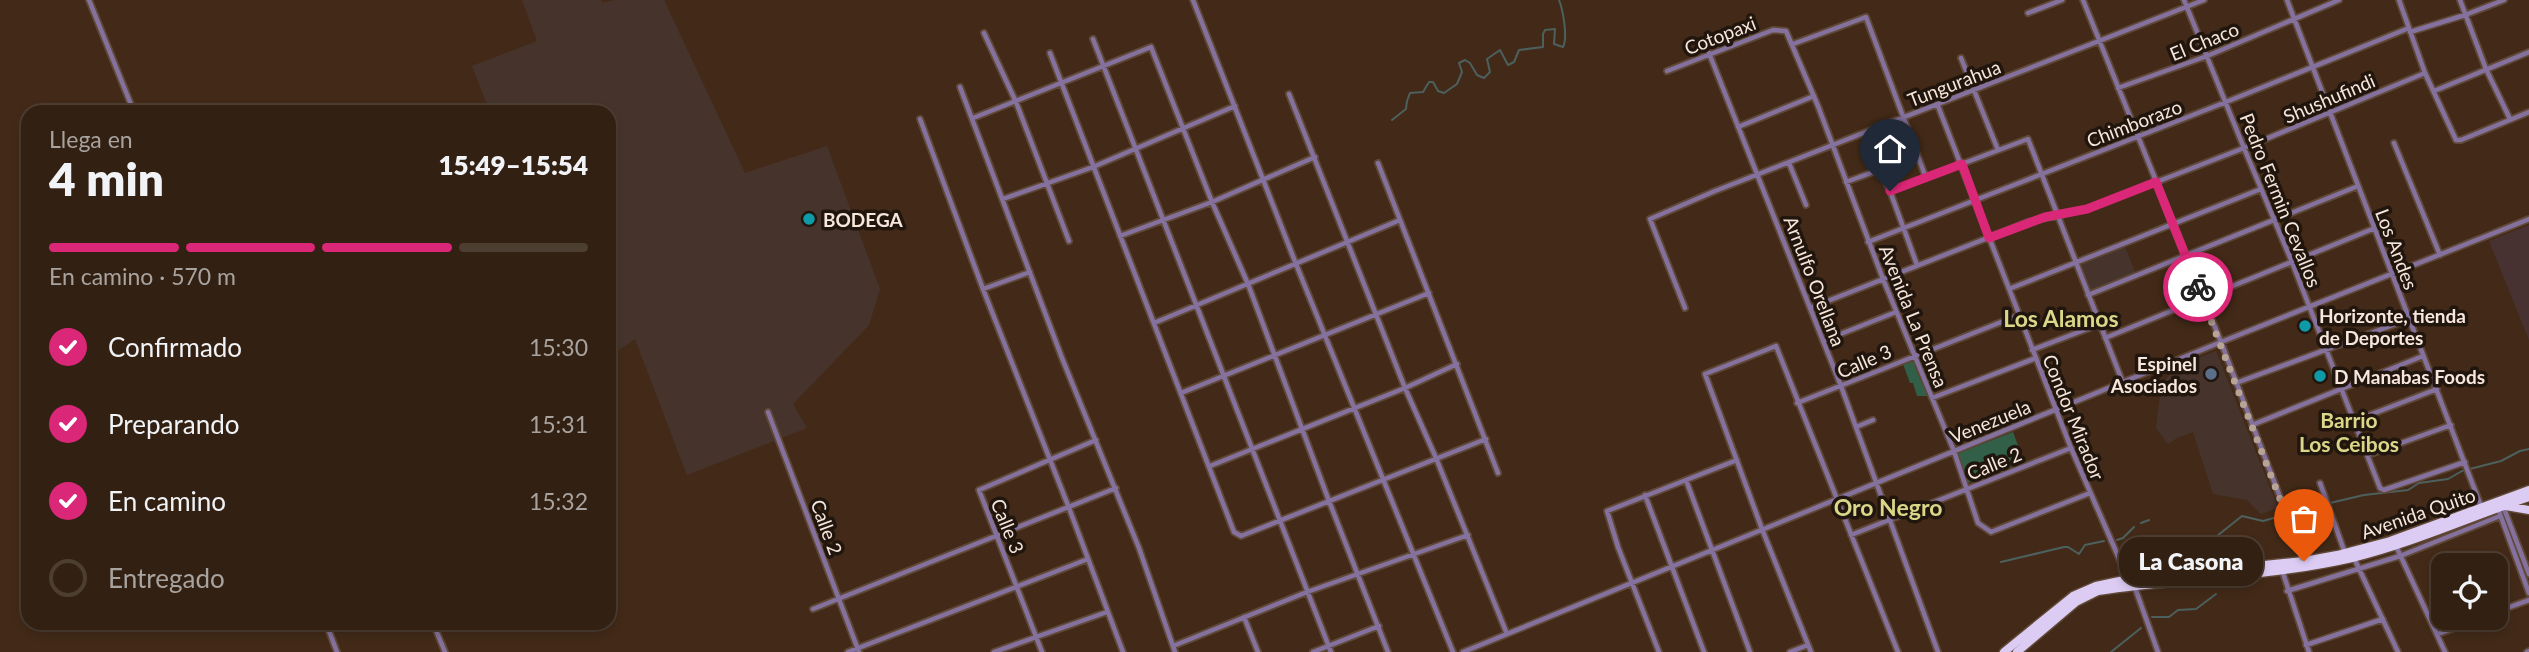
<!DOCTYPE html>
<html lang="es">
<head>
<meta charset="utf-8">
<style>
  :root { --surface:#322012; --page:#3a281b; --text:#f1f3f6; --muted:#a8a39f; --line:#4d3e32; --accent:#db2777 }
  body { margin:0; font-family:Lato,sans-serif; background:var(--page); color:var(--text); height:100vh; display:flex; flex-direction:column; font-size:26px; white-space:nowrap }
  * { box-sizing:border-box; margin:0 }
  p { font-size:23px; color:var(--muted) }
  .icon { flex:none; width:38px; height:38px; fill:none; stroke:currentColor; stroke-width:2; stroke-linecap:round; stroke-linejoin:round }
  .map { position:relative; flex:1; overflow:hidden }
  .side { position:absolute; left:21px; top:105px; width:595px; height:525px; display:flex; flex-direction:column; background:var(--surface); border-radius:21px; box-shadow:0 4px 10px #0003,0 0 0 2px var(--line) }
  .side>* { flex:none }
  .controls { position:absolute; left:2431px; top:553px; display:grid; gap:14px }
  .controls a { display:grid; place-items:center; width:77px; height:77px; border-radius:14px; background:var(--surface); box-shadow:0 4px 10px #0003,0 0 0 2px var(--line); font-size:35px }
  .pin { position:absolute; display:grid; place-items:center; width:60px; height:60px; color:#fff; margin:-72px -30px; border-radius:50% 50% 50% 0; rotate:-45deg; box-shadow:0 0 7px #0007 }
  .pin .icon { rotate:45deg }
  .courier { position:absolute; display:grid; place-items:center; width:70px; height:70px; margin:-35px; border:5px solid #db2777; border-radius:50%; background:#fff; color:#222; box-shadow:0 2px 9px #0007 }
  .bubble { position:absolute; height:49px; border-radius:21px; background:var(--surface); box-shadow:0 4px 10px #0003,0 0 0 2px var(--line); font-size:23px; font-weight:800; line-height:49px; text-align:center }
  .headline em { font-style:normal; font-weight:800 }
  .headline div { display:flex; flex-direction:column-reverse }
  .headline { display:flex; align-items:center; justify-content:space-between; height:119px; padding:0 28px }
  h1 { font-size:46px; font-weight:800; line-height:52px }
  .bar { display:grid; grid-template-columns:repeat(4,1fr); gap:10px 7px; align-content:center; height:84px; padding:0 28px }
  .bar i { height:9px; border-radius:5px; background:var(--line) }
  .bar .on { background:var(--accent) }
  .bar p { grid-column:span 4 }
  ol { padding:0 28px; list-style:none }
  li { display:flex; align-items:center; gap:21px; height:77px }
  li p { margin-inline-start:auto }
  li .icon { padding:7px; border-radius:50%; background:var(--accent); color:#fff; stroke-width:4 }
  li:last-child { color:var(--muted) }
  li i { width:38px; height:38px; border:4px solid var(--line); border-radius:50% }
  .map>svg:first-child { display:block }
  .industrial { fill:#46342c }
  .education { fill:#473231 }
  .green { fill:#315f47 }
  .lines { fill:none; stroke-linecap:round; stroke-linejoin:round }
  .stream { stroke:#4c605e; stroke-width:2 }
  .minor-casing { stroke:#604837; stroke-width:8 }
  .trunk-casing { stroke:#604837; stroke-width:11 }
  .minor { stroke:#84719e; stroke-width:4.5 }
  .trunk { stroke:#dcccf3; stroke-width:8 }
  .done { stroke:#b8a497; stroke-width:7; stroke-dasharray:0 12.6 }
  .route { stroke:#db2777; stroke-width:9 }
  .culture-dot { fill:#0f9aa8; stroke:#21160e; stroke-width:2.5 }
  .service-dot { fill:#5c6f8a; stroke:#21160e; stroke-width:2.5 }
  .labels { text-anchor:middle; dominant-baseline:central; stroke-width:7; stroke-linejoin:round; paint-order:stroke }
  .street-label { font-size:19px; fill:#f7e6db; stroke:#21160e }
  .poi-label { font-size:19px; font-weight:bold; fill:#f7e6db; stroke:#21160e; text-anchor:start }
  .neighbourhood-label { font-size:21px; font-weight:bold; fill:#dbd788; stroke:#21160e }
  .quarter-label { font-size:23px; font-weight:bold; fill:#dbd788; stroke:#21160e }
</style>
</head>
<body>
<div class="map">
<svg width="2529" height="652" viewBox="0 0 2529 652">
  <rect width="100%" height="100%" fill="#432a18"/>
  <!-- industrial -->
  <path class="industrial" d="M522,0H601L602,3L615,0H664L745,173L827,146L880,289L869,325L793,404L807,428L687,475L635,339L609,357V112H490L472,66L537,41Z
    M2125,247L2136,274L2090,292L2079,265Z
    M2216,351L2278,508L2261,514L2247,500L2213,494L2193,432L2177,438L2168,444L2156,428L2161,387L2170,374L2178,366Z"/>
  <!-- education -->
  <path class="education" d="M2529,225V340L2489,241Z"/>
  <!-- green -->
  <path class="green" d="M1913,361L1920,379H1923L1930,396H1917L1913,383H1910L1903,364Z
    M2013,432L2024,462L1967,483L1956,454Z"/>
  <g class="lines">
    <!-- stream -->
    <path class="stream" d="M1392,120L1406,109L1407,101L1410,93L1423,92L1429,82H1433L1438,91L1444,93L1457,84L1462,72L1459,63L1465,60L1470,63L1477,75L1484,78L1490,72L1487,59L1500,50L1508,65L1514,62L1519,50L1543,47V34L1545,30L1555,29L1554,44L1563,47C1568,38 1563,10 1559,0
      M2296,511L2364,495L2408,490L2419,483L2448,479L2462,471L2501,461L2520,451L2529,449
      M2141,523L2149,520
      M2117,540L2123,538L2134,527
      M2001,562L2064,547H2068L2079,554L2085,545L2104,541
      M2213,563L2202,548L2242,516L2263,521L2277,517
      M2152,617H2169L2178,610L2196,609L2216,594
      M2111,652L2141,628"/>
    <defs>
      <path id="minor" d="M89,0L134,112
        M1193,0L1296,264L1453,652
        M2083,0L2221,342L2304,560
        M2184,0L2244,148L2292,262L2380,488L2384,490L2465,462
        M2287,0L2481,506
        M2399,0L2425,73L2456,140H2461L2529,112
        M2460,0L2486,69L2510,119
        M2028,13L2062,0
        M2410,32L2465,15L2504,0
        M984,33L1016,102L1069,241
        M1093,39L1331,652
        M1793,44L1866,17L1926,178
        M1050,53L1234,532L1241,536L1486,439
        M1709,53L1841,386L1938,652
        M1961,58L1998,150
        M1667,71L1773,30L1786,31L1818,106L1883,279L1954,451L1978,523L1991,532L2090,493
        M960,87L1062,358L1139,548L1175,652
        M2118,88L2207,56L2339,0
        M2434,91L2529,52
        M1289,94L1405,388L1436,458L1507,634
        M1938,106L2071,448L2128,579
        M973,118L1151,47L1212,202L1248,284L1329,501L1388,652
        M920,119L983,289L1069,508L1123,652
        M1738,127L1814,96
        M2394,143L2440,255
        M1378,163L1498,473
        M1789,163L1806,205
        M1880,170L1890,191L1917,265
        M1846,182L1917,156
        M1890,191L2028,139L2123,383
        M1003,199L1093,167L1235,106
        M1120,236L1212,202L1315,157
        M1868,242L2226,102L2409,28
        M983,289L1030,272
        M2009,289L2261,189
        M2088,295L2358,186
        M1685,308L1650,219L1715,191L2204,0
        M1810,308L2028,222L2087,209L2244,148L2425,73
        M1154,323L1400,220
        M2105,338L2375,228
        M1823,341L1896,312
        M2032,350L2100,324
        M2236,383L2409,319
        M1181,393L1429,293
        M1932,398L2036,358
        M1797,403L2019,315
        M768,412L859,652
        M2354,421L2437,389
        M2252,425L2423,356
        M1856,427L1873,420
        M2368,455L2451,425
        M1210,466L1405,388L1457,364
        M1686,480L1750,652
        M2320,483L2345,553
        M1645,495L1704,652
        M2497,506L2529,593
        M2503,506L2529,574
        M1851,535L2071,448
        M2396,546L2445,652
        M2354,558L2398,652
        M2282,570L2309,652
        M2134,585L2158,652
        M2287,591L2400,556L2500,516
        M813,609L1116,488
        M2496,612L2529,600
        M1244,617L1258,652
        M326,623L337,652
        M433,623L445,652
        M2438,634L2481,618
        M2306,645L2383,619
        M1173,646L1307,592L1468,535
        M848,652L1088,559
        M994,652L1107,612
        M1042,652L979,490L1096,440
        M1313,652L1379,626
        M1463,652L2221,342L2529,219
        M1659,652L1618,547L1607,511L1737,460
        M1790,652L1808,645
        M1811,652L1762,529L1705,374L1776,346L1898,652
        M2527,652L2529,651"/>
      <path id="trunk" d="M2506,506L2529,510
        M2004,652L2073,596L2096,586L2129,579L2304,561L2337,555L2390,541L2529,490
        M2017,652L2076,602L2098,591C2182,578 2269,577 2352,558C2413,543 2470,517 2529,497"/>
    </defs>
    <!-- minor casing -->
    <use href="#minor" class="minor-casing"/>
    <!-- trunk casing -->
    <use href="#trunk" class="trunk-casing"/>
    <!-- minor -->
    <use href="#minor" class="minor"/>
    <!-- trunk -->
    <use href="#trunk" class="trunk"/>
  </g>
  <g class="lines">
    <!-- done -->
    <path class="done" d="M2198,287L2304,561"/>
    <!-- route -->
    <path class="route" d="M1890,191L1962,164L1989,238L2045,217L2087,209L2156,182L2198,287"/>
  </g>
  <!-- markers -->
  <g class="culture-dot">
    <circle cx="809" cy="219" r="7"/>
    <circle cx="2305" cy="326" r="7"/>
    <circle cx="2320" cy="376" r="7"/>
  </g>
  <circle class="service-dot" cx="2211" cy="374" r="7"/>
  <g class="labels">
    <!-- street labels -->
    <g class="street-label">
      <text transform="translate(1720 35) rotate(-21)">Cotopaxi</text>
      <text transform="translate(2204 41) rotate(-22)">El Chaco</text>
      <text transform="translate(1954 83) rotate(-21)">Tungurahua</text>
      <text transform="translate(2329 98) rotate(-23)">Shushufindi</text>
      <text transform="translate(2134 123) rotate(-21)">Chimborazo</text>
      <text transform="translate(2281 200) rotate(68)">Pedro Fermin Cevallos</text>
      <text transform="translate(2397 249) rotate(69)">Los Andes</text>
      <text transform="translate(1815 281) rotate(69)">Arnulfo Orellana</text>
      <text transform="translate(1914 316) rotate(68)">Avenida La Prensa</text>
      <text transform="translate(1864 361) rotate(-23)">Calle 3</text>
      <text transform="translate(2074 417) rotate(68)">Condor Mirador</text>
      <text transform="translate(1990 421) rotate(-22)">Venezuela</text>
      <text transform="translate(1994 463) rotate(-22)">Calle 2</text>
      <text transform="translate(2418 513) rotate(-19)">Avenida Quito</text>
      <text transform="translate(1008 526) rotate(68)">Calle 3</text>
      <text transform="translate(827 527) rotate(70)">Calle 2</text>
    </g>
    <!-- poi labels -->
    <g class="poi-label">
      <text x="823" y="219">BODEGA</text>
      <text x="2319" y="315">Horizonte, tienda<tspan x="2319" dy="22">de Deportes</tspan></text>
      <text x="2197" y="363" text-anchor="end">Espinel<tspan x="2197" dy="22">Asociados</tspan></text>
      <text x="2334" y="376">D Manabas Foods</text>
    </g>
    <!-- neighbourhood labels -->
    <g class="neighbourhood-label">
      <text x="2349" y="419">Barrio<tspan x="2349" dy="24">Los Ceibos</tspan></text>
    </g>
    <!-- quarter labels -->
    <g class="quarter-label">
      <text x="2061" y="318">Los Alamos</text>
      <text x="1888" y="507">Oro Negro</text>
    </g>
  </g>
</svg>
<div class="controls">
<a><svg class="icon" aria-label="locate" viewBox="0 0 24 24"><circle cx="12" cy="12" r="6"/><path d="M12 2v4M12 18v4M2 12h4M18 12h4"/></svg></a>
</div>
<div class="pin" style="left:2304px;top:561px;background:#ea580c"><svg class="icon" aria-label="bag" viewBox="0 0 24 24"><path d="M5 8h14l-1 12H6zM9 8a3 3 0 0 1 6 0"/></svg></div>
<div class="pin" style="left:1890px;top:191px;background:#1f2937"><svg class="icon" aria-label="home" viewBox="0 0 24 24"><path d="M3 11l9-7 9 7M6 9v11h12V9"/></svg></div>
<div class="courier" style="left:2198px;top:287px"><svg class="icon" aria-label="bike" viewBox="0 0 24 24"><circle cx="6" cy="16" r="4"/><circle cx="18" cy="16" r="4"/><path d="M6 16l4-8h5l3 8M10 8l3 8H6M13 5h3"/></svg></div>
<div class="bubble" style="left:2119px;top:537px;width:144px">La Casona</div>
<section class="side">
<div class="headline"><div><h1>4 min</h1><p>Llega en</p></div><em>15:49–15:54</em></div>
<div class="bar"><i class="on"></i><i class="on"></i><i class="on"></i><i></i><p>En camino · 570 m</p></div>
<ol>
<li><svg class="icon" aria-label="check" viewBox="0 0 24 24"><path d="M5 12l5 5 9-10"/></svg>Confirmado<p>15:30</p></li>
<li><svg class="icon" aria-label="check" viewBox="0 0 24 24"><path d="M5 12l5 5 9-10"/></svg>Preparando<p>15:31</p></li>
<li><svg class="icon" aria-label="check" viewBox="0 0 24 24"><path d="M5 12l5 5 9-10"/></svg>En camino<p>15:32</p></li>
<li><i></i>Entregado</li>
</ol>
</section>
</div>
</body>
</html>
